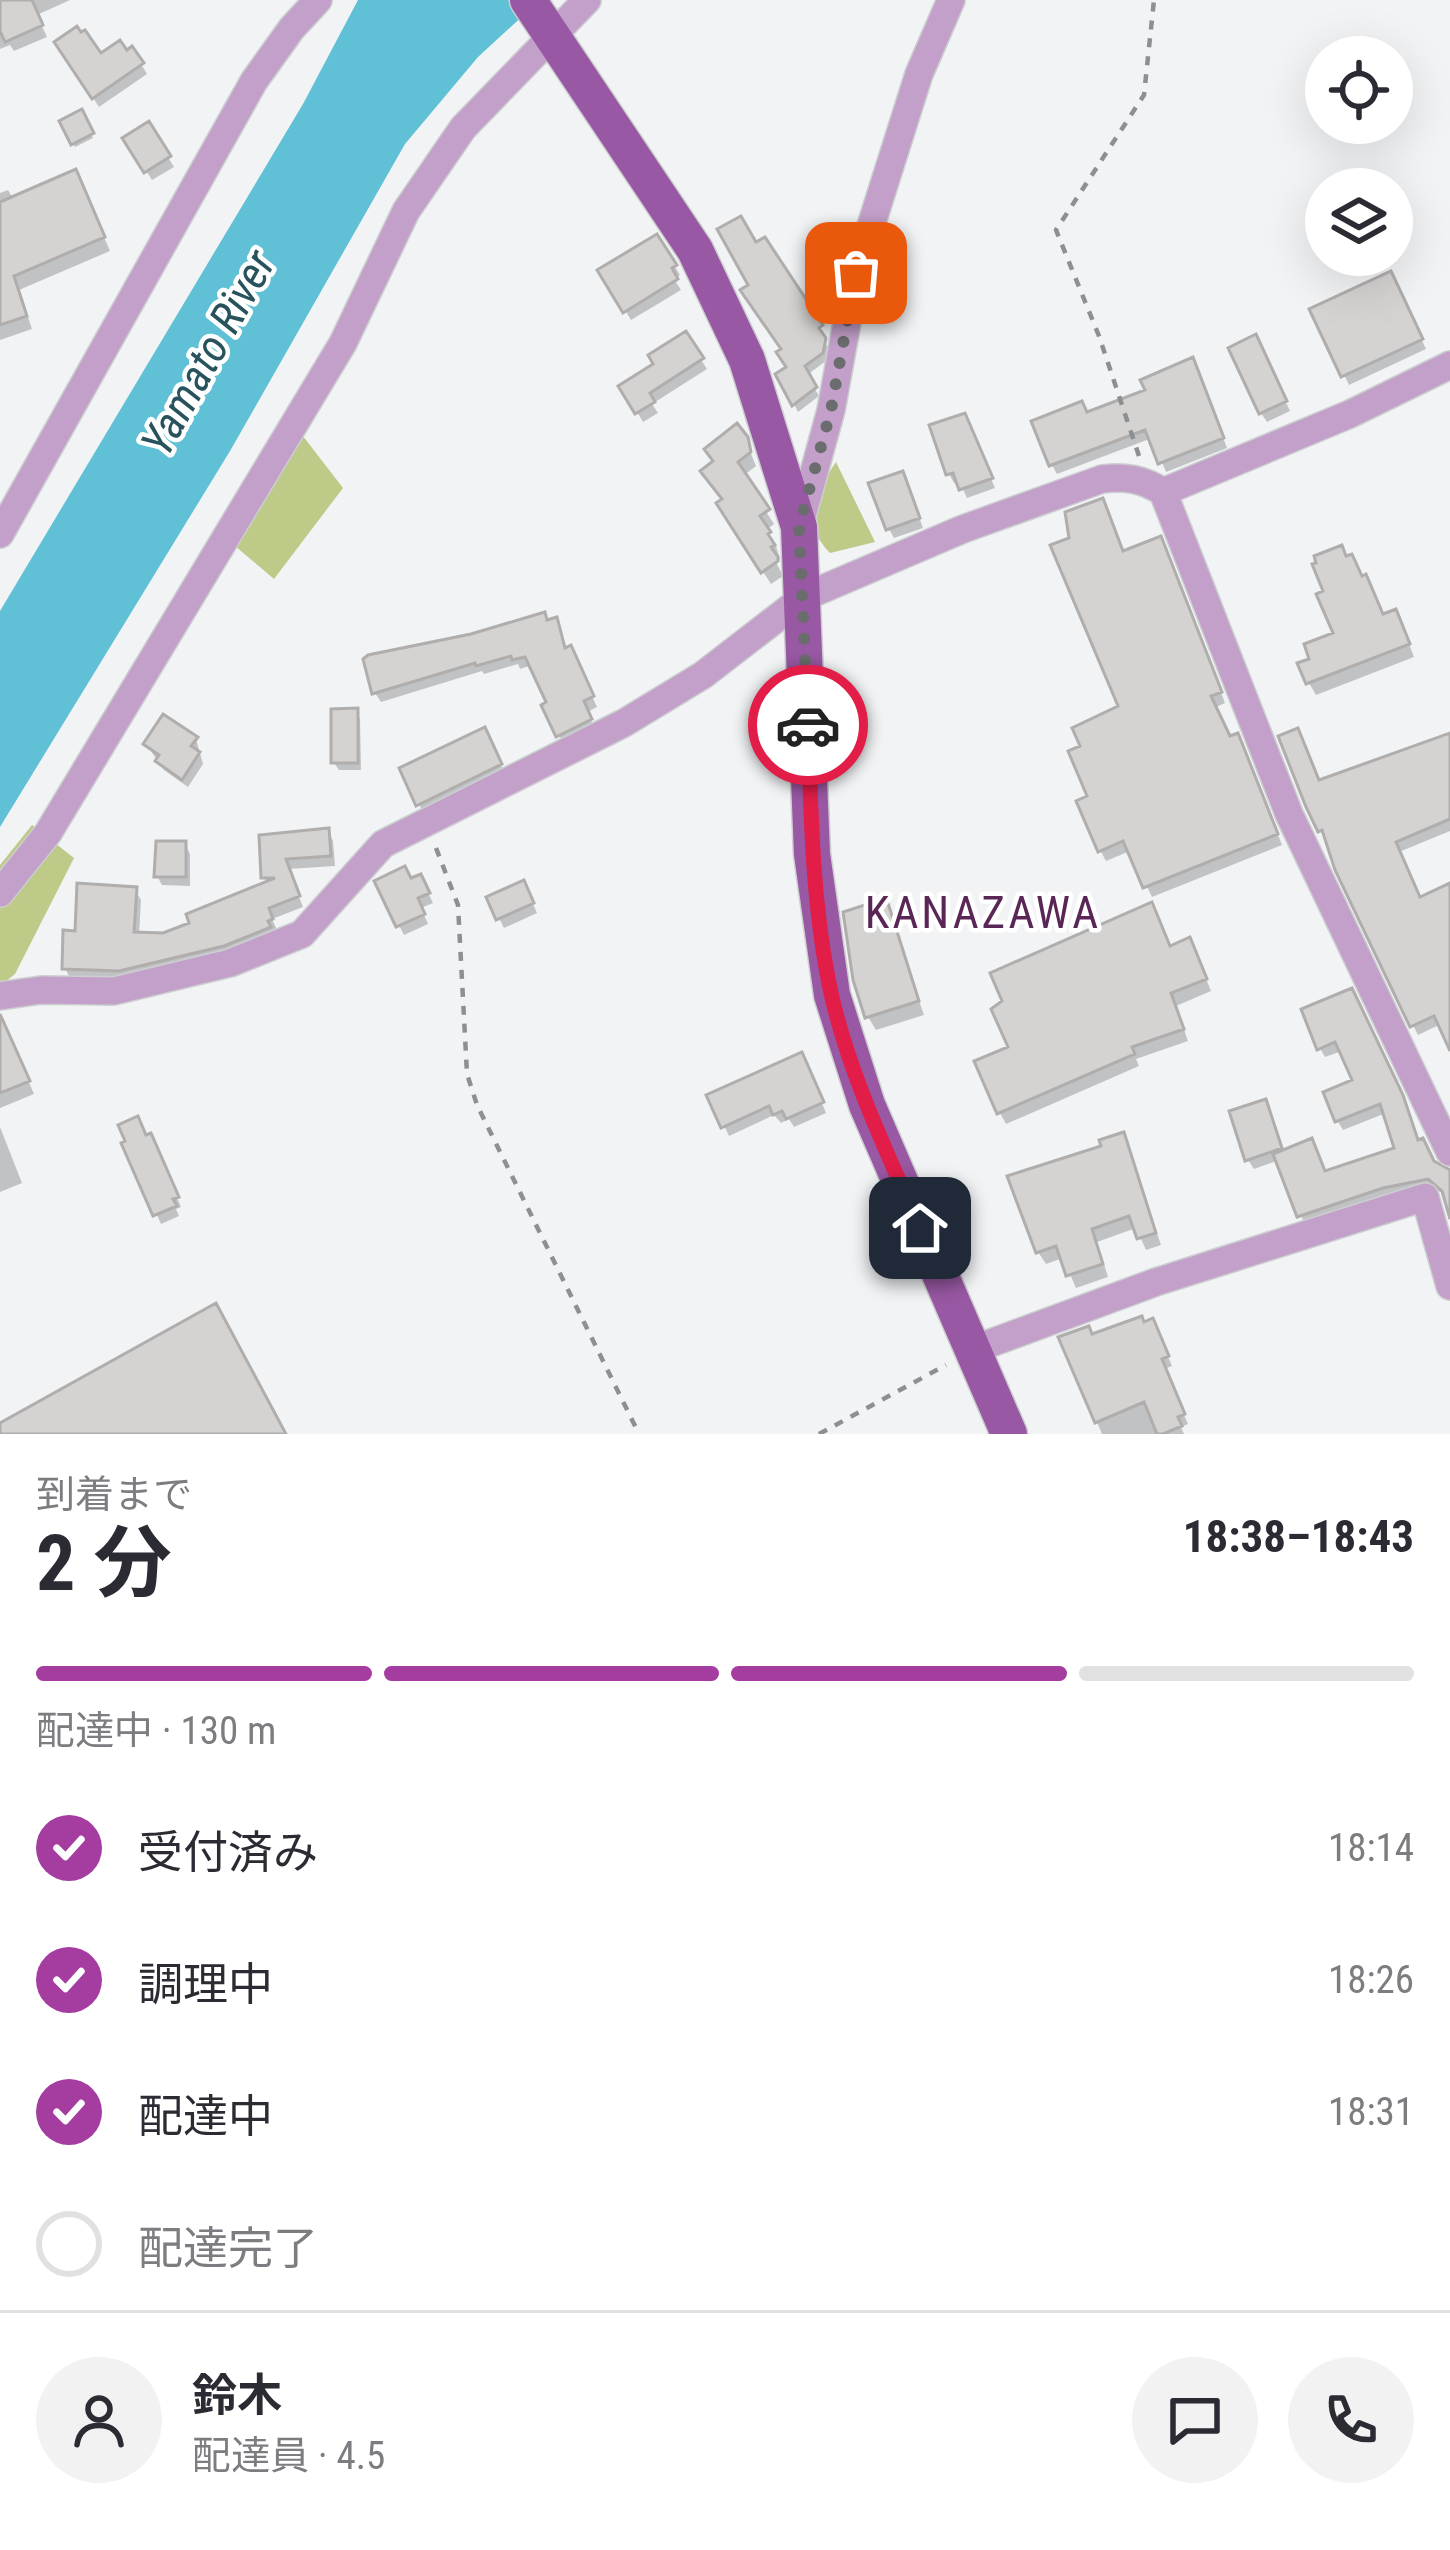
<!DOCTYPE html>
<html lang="ja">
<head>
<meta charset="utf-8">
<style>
  :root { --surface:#fff; --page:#f2f2f3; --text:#2b2b33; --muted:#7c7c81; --line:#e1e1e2; --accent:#a53c9f }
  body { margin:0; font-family:"Roboto Condensed","Noto Sans JP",sans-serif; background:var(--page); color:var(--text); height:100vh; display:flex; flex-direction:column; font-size:45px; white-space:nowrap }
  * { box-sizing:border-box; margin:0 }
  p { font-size:39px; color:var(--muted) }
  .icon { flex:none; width:66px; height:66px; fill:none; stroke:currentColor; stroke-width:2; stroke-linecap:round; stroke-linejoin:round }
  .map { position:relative; height:1434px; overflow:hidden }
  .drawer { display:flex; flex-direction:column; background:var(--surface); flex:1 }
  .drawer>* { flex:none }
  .tools { position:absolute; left:1305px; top:36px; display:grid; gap:24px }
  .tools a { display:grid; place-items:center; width:108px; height:108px; border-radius:50%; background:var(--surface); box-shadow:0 12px 48px #0002; font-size:60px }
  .pin { position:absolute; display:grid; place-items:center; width:102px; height:102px; color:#fff; margin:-51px; border-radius:24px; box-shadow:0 6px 18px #0006 }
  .courier { position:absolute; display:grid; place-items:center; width:120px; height:120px; margin:-60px; border:9px solid #e11d48; border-radius:50%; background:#fff; color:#222; box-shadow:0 3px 15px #0007 }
  .head em { font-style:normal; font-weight:700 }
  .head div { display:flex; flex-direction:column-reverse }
  .head { display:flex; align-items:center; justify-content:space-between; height:204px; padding:0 36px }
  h1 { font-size:78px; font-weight:700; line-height:90px }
  .bar { display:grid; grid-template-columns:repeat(4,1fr); gap:18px 12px; align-content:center; height:144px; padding:0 36px }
  .bar i { height:15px; border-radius:9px; background:var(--line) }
  .bar .on { background:var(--accent) }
  .bar p { grid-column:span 4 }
  .line { display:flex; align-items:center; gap:30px; padding:0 36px; border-top:3px solid var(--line) }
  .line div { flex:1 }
  .round { display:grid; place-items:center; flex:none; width:126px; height:126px; border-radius:63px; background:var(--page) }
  ol { padding:0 36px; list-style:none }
  li { display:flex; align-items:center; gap:36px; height:132px }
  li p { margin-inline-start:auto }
  li .icon { padding:12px; border-radius:50%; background:var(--accent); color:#fff; stroke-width:4 }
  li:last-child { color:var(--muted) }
  li i { width:66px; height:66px; border:6px solid var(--line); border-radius:50% }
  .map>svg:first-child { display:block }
  .green { fill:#bdca88 }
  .water { fill:#5fc0d6 }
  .shadow { fill:#0003 }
  .building { fill:#d5d2d2; stroke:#b0adad; stroke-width:3 }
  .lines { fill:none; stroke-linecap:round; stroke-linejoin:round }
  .minor-casing { stroke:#ccced0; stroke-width:30 }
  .major-casing { stroke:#ccced0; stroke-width:39 }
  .path { stroke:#8d8f90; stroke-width:4.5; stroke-dasharray:9 9; stroke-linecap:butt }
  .minor { stroke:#c3a0c9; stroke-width:27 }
  .major { stroke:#9858a3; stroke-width:36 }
  .done { stroke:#6b6c6e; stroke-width:12; stroke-dasharray:0 21.6 }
  .route { stroke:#e11d48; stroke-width:15 }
  .labels { text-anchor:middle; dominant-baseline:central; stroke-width:9; stroke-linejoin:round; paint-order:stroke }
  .water-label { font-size:45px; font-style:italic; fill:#28535d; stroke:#fff }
  .neighbourhood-label { font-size:45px; letter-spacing:3px; fill:#592655; stroke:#fff }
</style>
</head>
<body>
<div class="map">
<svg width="1450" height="1434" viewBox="0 0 1450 1434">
  <rect width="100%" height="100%" fill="#f1f3f5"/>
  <!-- green -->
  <path class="green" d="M296,427L343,488L274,579L228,540Z
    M836,462L875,542L830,553C800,523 815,493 836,462Z
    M32,825L74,858L15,974L0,986V865Z"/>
  <!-- water -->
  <path class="water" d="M358,0H540L478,57L405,144L230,451L0,827V611L303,104Z"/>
  <!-- shadow -->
  <path class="shadow" d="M0,0H70L37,15L47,37L14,51L10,45L0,49Z
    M58,43L100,57L141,64L147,74L99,107Z
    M81,113L93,138L75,147L63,122Z
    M148,125L174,167L152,180L126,139Z
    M82,186L110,251L19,290L32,329L0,340V193L8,190L14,200Z
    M657,238L680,275L674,279L681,290L631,320L601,271Z
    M764,241L825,335L822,337L829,349L826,361L807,375L819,396L798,412L779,375L789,368L784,350L753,286L755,247Z
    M1395,284L1426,349L1349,385L1313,310Z
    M685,335L707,369L652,404L658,413L643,422L622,387L657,365Z
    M1260,348L1290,411L1267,422L1261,413Z
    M1197,370L1227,448L1166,472L1152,438L1057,474L1052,465L1087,415Z
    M969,426L995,488L967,498L959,481L954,483L949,474Z
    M745,439L756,466L743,476L774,524L766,530L776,546L780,559L776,562L783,576L771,584L727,517L724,501Z
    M907,484L923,528L894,538L889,529Z
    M1166,550L1225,703L1214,708L1230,740L1243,747L1282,845L1152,897L1130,851L1106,861L1100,850L1084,748L1121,707L1124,554Z
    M1383,617L1402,625L1414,657L1316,695L1309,683Z
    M556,621L566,651L575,658L597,707L587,712L595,729L564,745L545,706L550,704L532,665L520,669L518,664L484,674L482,671L381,702L375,693Z
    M356,711L360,719L361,770H339L334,763Z
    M1450,736V831L1399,852L1419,900L1450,887V1044L1441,1024L1418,1035L1413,1025L1321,830L1319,783Z
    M196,739L203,764L188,787L164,770L146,744Z
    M489,740L505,774L424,814L419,804Z
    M328,831L333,841L335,866L288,869L303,907L272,919L277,930L272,931L274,938L126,981L70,978L65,968L78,934L135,890L141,900L139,935L163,936L268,884L264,877L262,838Z
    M185,844L190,854V886L162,885L157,876Z
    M410,882L425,887L433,903L421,908L428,924L404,935L378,883Z
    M528,893L537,913L504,928L499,918Z
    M886,907L924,1015L876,1030L868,1017Z
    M1171,949L1196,953L1211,991L1176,1006L1188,1041L1136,1059L1139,1066L1006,1124L1000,1113L1012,1049Z
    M1351,992L1418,1143L1437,1169L1450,1214L1444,1193L1428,1188L1305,1225L1279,1160L1254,1169L1248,1160L1270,1112L1284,1153L1325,1174L1398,1150L1386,1113L1343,1130L1337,1120L1356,1082L1342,1051L1325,1057L1320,1048Z
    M8,1034L34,1094L0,1108V1038Z
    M806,1065L826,1113L794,1127L789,1119L781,1123L774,1115L729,1136L710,1096Z
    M0,1127L22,1183L0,1192Z
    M1123,1135L1161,1245L1146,1250L1136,1228L1097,1242L1108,1277L1076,1288L1063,1258L1046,1264L1038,1252Z
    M146,1138L155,1146L181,1207L176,1209L179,1216L161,1224L125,1144Z
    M1144,1325L1157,1331L1172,1366L1164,1369L1188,1424L1181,1427L1184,1434H1102L1062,1339L1092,1337Z"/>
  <!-- building -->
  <path class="building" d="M0,0H32L43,25L5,42L0,31Z
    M77,26L81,32L85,30L101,53L120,40L127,50L132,46L144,63L92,99L54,42Z
    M82,109L94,133L71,145L59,121Z
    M149,121L171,156L144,173L122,138Z
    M76,169L105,237L14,276L27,316L0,325V202Z
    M741,216L756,242L765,237L823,325L819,328L826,338L823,353L805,366L817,387L792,406L775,374L786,367L776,352L781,349L740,290L748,285L717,229Z
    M657,234L677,265L672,268L678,279L623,313L597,270Z
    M1391,271L1423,339L1341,377L1309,309Z
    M686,331L704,358L650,393L655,402L635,414L618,386L653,364L648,355Z
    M1256,334L1287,401L1259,414L1228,348Z
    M1193,357L1224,438L1158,464L1145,430L1049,466L1031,421L1082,401L1087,412L1145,390L1140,380Z
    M965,413L993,478L959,490L953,473L946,475L929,425Z
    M737,423L748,437L751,452L738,462L770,509L760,516L771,532L768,534L775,545L771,547L778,557V561L761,573L716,503L722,499L700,471L713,461L704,449Z
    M903,471L920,518L886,530L868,483Z
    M1103,498L1123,551L1161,536L1222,692L1211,696L1230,736L1238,733L1278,834L1143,888L1123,841L1098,852L1076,801L1087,796L1068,751L1080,746L1072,728L1118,706L1050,545L1069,538L1065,512Z
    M1342,545L1346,556L1352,554L1362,576L1366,574L1383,614L1396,609L1410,644L1306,684L1297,663L1309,659L1304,644L1333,633L1316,594L1323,591L1312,564L1316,563L1314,556Z
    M545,612L547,620L557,617L565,648L571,645L594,696L584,701L592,719L556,737L541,705L546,702L525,657L512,660L511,656L476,666L475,663L372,694L363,659L368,655L471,634Z
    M358,708V763H331V709Z
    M163,714L198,737L191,746L200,752L182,780L155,761L159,755L143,744Z
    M485,727L502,764L416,806L399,768Z
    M1298,728L1319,780L1450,733V819L1396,842L1420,897L1450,883V1051L1434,1016L1410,1027L1335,870L1322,830L1318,832L1306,807L1278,736Z
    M329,828L331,856L286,859L300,896L269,908L273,919L268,921L271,927L224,946L119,971L62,969L63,930L75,931L77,883L137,887L134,932L163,933L189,923L186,914L275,878H261L259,835Z
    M156,841H186V877H154Z
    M405,866L411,878L421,874L430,893L418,898L425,914L396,927L374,881Z
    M524,880L534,903L496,920L486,897Z
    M880,900L882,905L888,903L919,1001L865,1018L853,980L843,912Z
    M1152,902L1170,946L1190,937L1207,979L1171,993L1184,1029L1132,1047L1135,1054L997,1114L974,1061L1008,1047L991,1009L1002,1001L990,973Z
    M1352,988L1403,1095L1418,1140L1423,1138L1434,1161L1450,1170V1219L1442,1191L1428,1179L1383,1188L1297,1217L1273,1154L1312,1138L1325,1171L1394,1148L1380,1104L1335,1122L1323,1092L1352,1080L1335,1042L1317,1050L1301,1009Z
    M0,1014L30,1081L0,1093Z
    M802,1052L824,1102L786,1119L782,1111L773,1115L769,1106L721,1128L706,1095Z
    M1266,1099L1282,1148L1245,1161L1229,1111Z
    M138,1116L146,1135L151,1133L179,1197L173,1199L177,1206L153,1216L121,1143L125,1141L118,1125Z
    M1124,1132L1156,1233L1137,1239L1129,1216L1092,1229L1103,1264L1066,1276L1056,1246L1036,1253L1007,1176L1101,1146L1099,1140Z
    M216,1303L286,1434H0V1423Z
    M1142,1316L1144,1322L1153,1318L1169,1356L1162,1359L1185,1414L1178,1417L1182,1426L1163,1434H1157L1144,1402L1095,1423L1058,1337L1089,1326L1092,1334Z"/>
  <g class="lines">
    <defs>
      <path id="minor" d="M1163,492L1350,414L1450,365
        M799,527L831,410L856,273L919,74L951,0
        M0,534L254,81L292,28L318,0
        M0,893L48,833L343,343L406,211L463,128L587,0
        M0,996L41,990L114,991L230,963L302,934L383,844L624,723L703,675L804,597L963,529L1102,479C1125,476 1143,479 1163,492L1289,814L1450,1152
        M972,1350L1156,1282L1425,1197L1450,1286"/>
      <path id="major" d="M528,0L695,250L747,360L799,527L812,854L832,995L867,1105L1009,1434"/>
    </defs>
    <!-- minor casing -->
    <use href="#minor" class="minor-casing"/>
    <!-- major casing -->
    <use href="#major" class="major-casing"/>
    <!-- path -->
    <path class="path" d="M1139,456L1099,336L1056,230L1144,95L1154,0
      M436,848L458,905L467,1074L477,1105L639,1434
      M819,1434L946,1365"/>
    <!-- minor -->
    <use href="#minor" class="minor"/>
    <!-- major -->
    <use href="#major" class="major"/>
  </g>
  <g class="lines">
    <!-- done -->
    <path class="done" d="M808,725L799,527L831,410L856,273"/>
    <!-- route -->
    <path class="route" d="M808,725C811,814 812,905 831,993C849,1074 887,1152 920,1228"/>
  </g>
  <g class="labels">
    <!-- water labels -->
    <g class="water-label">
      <text transform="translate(208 353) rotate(-61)">Yamato River</text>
    </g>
    <!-- neighbourhood labels -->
    <g class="neighbourhood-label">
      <text x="983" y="912">KANAZAWA</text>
    </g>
  </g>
</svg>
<div class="tools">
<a><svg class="icon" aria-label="locate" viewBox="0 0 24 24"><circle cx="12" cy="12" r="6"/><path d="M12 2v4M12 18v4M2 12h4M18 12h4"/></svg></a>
<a><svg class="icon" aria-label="layers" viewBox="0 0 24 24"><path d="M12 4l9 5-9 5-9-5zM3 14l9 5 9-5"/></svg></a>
</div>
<div class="pin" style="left:856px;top:273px;background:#ea580c"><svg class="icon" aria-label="bag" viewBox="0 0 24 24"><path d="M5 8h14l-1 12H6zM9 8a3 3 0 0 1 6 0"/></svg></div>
<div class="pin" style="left:920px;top:1228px;background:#1f2937"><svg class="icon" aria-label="home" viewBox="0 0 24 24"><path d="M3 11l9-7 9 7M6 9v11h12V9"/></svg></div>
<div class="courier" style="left:808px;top:725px"><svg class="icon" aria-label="car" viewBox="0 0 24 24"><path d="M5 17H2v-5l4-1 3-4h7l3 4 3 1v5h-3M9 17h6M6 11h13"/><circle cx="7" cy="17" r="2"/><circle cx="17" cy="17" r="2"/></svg></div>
</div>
<section class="drawer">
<div class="head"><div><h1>2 分</h1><p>到着まで</p></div><em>18:38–18:43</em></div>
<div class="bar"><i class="on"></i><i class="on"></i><i class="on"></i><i></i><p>配達中 · 130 m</p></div>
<ol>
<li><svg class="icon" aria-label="check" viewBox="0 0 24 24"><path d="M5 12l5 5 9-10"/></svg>受付済み<p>18:14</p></li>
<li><svg class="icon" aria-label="check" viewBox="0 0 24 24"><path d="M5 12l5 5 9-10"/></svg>調理中<p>18:26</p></li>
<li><svg class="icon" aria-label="check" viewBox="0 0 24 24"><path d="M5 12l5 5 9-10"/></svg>配達中<p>18:31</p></li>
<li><i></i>配達完了</li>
</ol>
<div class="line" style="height:216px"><a class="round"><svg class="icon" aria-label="person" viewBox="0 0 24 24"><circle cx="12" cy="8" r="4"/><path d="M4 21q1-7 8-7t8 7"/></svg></a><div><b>鈴木</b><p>配達員 · 4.5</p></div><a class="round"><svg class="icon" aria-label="chat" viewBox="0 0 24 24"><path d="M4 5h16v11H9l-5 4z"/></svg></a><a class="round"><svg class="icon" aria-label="phone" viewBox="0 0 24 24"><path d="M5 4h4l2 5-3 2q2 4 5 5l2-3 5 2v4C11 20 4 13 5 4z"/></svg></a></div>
</section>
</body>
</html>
